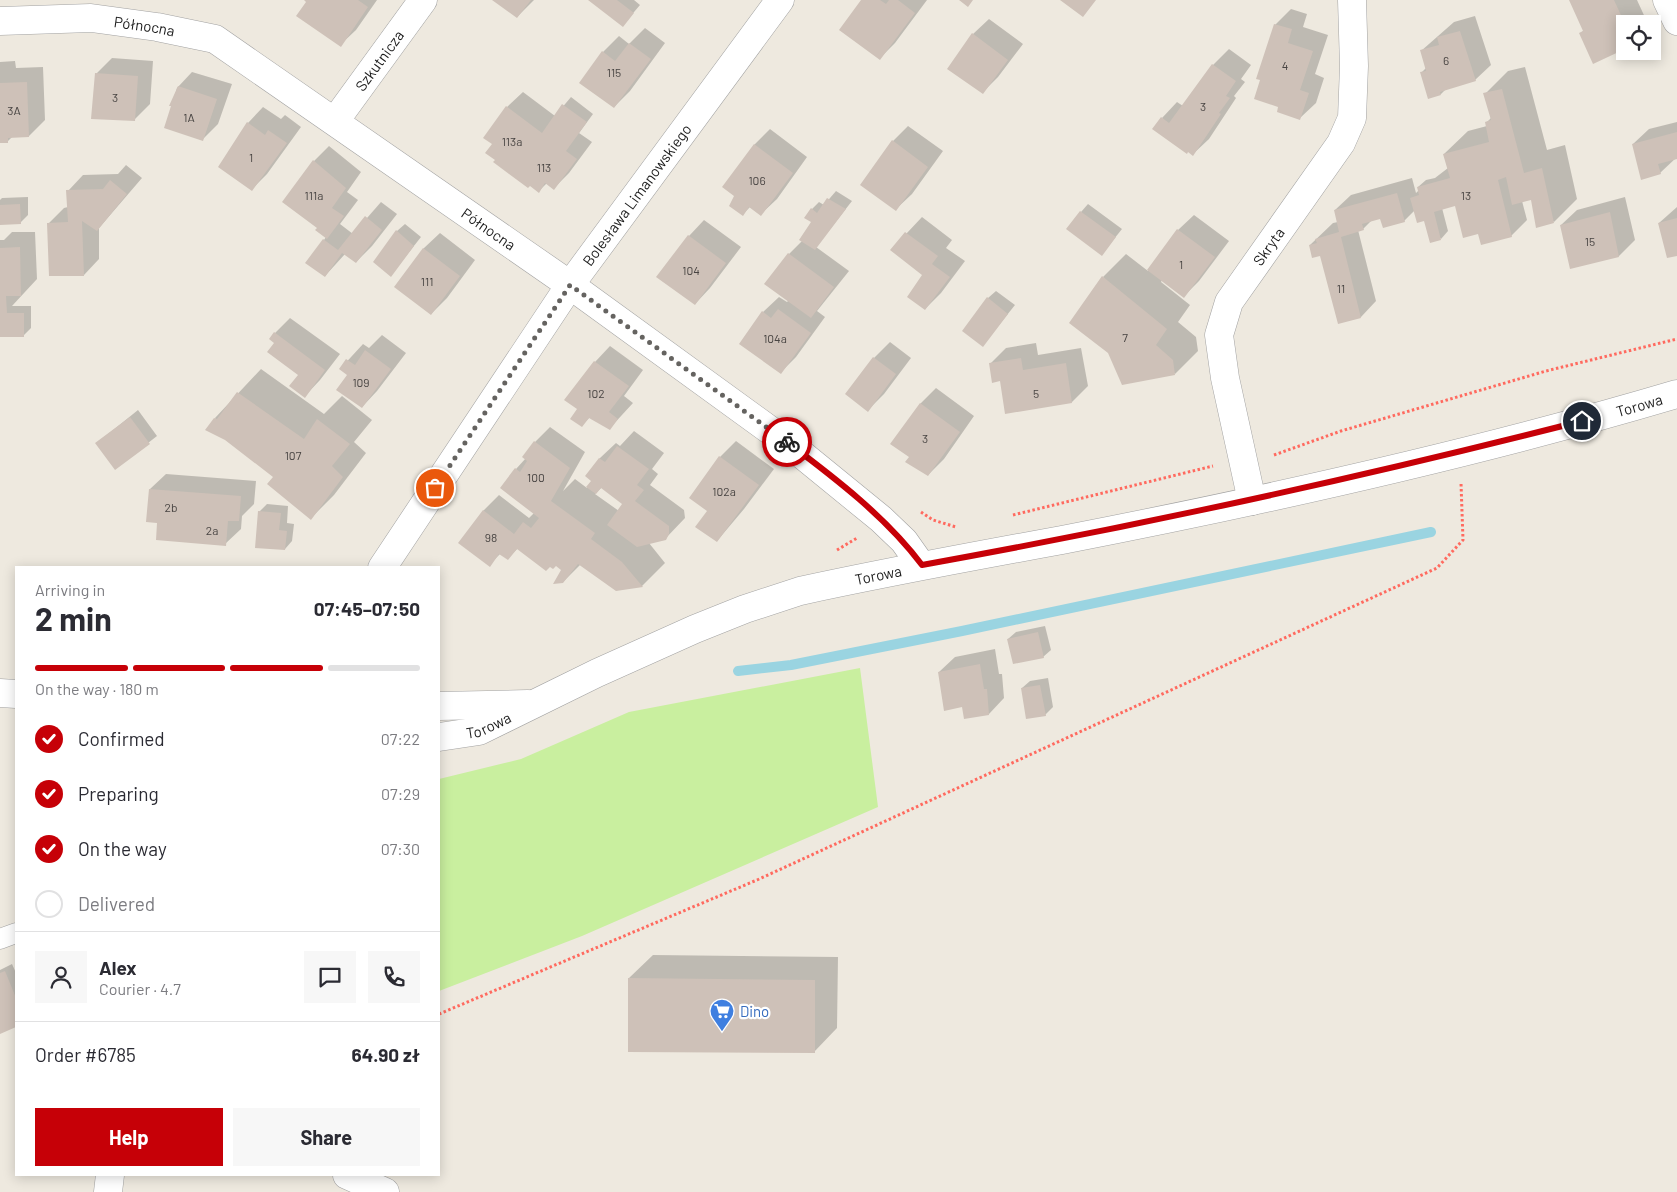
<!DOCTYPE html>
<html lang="en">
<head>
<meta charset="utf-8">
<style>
  :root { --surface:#fff; --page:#f7f7f7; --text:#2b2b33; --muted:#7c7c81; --line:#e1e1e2; --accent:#c60007 }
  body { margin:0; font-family:Barlow,sans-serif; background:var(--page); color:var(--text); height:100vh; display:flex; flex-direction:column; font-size:19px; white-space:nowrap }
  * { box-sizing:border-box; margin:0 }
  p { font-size:16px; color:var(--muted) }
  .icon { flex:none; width:28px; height:28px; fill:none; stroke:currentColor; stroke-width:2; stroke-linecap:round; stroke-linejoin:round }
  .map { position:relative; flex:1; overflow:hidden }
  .sheet { position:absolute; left:15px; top:566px; width:425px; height:610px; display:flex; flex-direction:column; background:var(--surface); border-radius:0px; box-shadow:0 2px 12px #0003 }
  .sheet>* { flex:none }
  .fabs { position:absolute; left:1616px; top:15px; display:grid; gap:10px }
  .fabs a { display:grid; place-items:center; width:45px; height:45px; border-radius:0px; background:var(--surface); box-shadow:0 2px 12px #0003; font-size:25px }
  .pin { position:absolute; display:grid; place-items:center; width:42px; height:42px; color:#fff; margin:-21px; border:2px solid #fff; border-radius:50%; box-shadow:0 1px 5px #0007 }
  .courier { position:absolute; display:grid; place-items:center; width:50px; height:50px; margin:-25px; border:4px solid #c60007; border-radius:50%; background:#fff; color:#222; box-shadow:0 1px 6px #0007 }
  .headline em { font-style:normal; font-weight:700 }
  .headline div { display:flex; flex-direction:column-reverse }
  .headline { display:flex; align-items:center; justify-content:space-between; height:85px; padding:0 20px }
  h1 { font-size:32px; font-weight:700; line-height:38px }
  .bar { display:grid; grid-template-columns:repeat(4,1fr); gap:8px 5px; align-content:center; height:60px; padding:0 20px }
  .bar i { height:6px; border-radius:4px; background:var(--line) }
  .bar .current { background:var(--accent) }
  .bar p { grid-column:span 4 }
  .line { display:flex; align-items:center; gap:12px; padding:0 20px; border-top:1px solid var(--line) }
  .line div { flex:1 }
  .round { display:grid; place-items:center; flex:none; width:52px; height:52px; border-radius:0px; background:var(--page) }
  ol { padding:0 20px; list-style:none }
  li { display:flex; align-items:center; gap:15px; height:55px }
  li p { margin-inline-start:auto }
  li .icon { padding:5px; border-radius:50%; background:var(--accent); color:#fff; stroke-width:4 }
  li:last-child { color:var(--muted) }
  li i { width:28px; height:28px; border:2px solid var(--line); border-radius:50% }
  .button { display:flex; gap:10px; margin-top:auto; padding:10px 20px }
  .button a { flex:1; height:58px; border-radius:0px; background:var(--accent); color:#fff; font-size:20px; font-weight:700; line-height:58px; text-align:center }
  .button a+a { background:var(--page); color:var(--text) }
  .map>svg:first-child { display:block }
  .grass { fill:#c9ef9f }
  .shadow { fill:#0003; fill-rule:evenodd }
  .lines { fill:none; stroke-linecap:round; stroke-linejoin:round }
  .stream { stroke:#9ad4e1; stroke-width:10 }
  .building { fill:#cec1b8 }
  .service-casing { stroke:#a2a2a2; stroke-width:21 }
  .minor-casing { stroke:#a2a2a2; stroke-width:29 }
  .tertiary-casing { stroke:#a2a2a2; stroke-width:29 }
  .path { stroke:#ff6a5f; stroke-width:3; stroke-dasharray:2.5 2.5; stroke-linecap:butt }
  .service { stroke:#fff; stroke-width:20 }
  .minor { stroke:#fff; stroke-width:28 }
  .tertiary { stroke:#fff; stroke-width:28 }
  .done { stroke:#656360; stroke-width:5; stroke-dasharray:0 9 }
  .route { stroke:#c60007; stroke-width:6 }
  .labels { text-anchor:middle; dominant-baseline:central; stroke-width:4.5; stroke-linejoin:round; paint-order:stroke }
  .number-label { font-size:12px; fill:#484442 }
  .street-label { font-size:15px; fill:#1b1b1b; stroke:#fff }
  .shop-label { font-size:15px; fill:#366cbe; stroke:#fff; text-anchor:start }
</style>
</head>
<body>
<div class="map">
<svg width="1677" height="1192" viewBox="0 0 1677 1192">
  <rect width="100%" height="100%" fill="#eee9df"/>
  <!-- grass -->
  <path class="grass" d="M860,668L878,807L582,936L439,991V779L521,759L629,712Z"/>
  <!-- shadow -->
  <path class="shadow" d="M306,0H377L356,30L340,45Z
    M494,0H534L517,17Z
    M590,0H634L640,5L623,25Z
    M863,0H927L895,43L880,58Z
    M1570,0H1637L1648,24H1625V47L1580,34L1584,30Z
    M1291,9L1307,14L1303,27L1328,35L1315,74L1324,78L1316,103L1300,118L1279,107L1275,25Z
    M1475,16L1491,65L1475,80L1446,89L1441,94L1429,97L1422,72L1426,68L1421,51L1454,22Z
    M989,19L1023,44L998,77L982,93L973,34Z
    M645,28L665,43L630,91L614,107L603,52L619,36L629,44Z
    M1229,49L1251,65L1241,79L1245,82L1234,96L1236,98L1209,139L1193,154L1162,118L1177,102L1183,106L1213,65Z
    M112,58L153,61L150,104L134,120L96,74Z
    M15,61L16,68L43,67L45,120L29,136H13L7,142H0V62Z
    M1525,67L1547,150L1565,145L1577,199L1554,222L1532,199L1522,201L1527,220L1511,236L1479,232L1456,205L1442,208L1448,231L1441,239L1415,210L1404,221L1381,217L1372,220L1363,229L1358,230L1376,301L1361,317L1339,323L1321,254L1310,245L1333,223L1338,222L1335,210L1351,195L1412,178L1416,193L1419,190L1418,187L1426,180L1435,178L1448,168L1444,154L1468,131L1487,126L1486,123L1491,118L1485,94L1508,71Z
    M192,72L232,84L218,124L202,140L166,127L177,88Z
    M523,92L555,116L571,97L593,114L579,133L592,142L569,173L554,188L547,183L539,191L496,159L494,144L507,107Z
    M263,107L281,119L285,115L301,127L267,174L252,189L248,123Z
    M1677,122V157L1660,173L1633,144L1649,129Z
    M908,126L943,151L912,194L896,209L893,141Z
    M770,129L807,157L777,199L761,214L750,207L743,214L735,195L724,187L755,144Z
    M329,146L361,172L347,192L358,200L340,224L353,234L381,202L397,214L372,246L356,262L345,254L325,276L324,240L326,237L319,228L314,161Z
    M126,165L142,178L99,228V259L84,275L49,223L64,208L68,207V191L83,175L118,174Z
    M836,191L852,201L816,247L849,271L817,311L825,317L796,357L781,372L763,312L779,297L787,302L789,300V254L802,241L812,222V209L819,202L824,205Z
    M28,197V215L20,223L0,224V200L2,198Z
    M1625,197L1635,240L1619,256L1571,268L1561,225L1577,210Z
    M1088,204L1122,229L1102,254L1081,212Z
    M1677,207V255L1659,223Z
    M1194,215L1229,241L1199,281L1184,296L1162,280L1161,282L1190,305L1178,322L1196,337L1198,351L1175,374L1103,277L1126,254L1148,271L1178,230Z
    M922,217L952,240L946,248L965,261L941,293L925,309L924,275L891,250Z
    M704,220L741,247L710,288L695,304L689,236Z
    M405,224L421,237L391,275L397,231Z
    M12,232H35L37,279L12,306H31V328L24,335L0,336V240H4Z
    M440,233L475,260L447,298L431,314L396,287L424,248Z
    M996,291L1015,305L983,345L988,298Z
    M290,318L340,354L320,380L305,396L299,374L276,342L275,333Z
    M382,335L406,353L377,391L362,407L349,375L340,369L363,344L369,348Z
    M890,342L911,358L884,394L868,410L847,394L874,358Z
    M1036,343L1038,355L1081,348L1088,386L1072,402L1006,412L1001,380L990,364L1006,348Z
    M610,346L643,370L624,396L633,403L610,428L590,417L582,425L579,409L595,362Z
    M261,369L324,414L342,396L372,420L354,442L366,453L334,495L311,518L275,477L226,439L215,418Z
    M936,388L974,416L944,459L928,475L910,457L892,443L921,403Z
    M138,410L157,436L116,468L97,443Z
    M550,427L585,452L563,491L575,479L587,488L593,481L587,476L600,458L616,443L620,446L634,431L664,453L652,469L658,474L650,485L684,510L685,518L665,539L649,543L665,563L642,586L616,590L581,564L563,582V570L556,565L518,548L508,558L501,553L489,565L483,511L499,495L529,518L534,513L516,469L526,458L535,442ZM602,487L624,504L619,511L595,494Z
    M736,441L774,469L744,509L717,541L709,511L691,497L720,457Z
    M166,474L256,481L254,504L242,516L241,529L225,544L159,522L150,489Z
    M267,504L288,506L287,523L294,524L292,541L285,549L259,512Z
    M1045,626L1051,650L1043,657L1008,639L1016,632Z
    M995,649L999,674H1002L1004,698L989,714L963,706L939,672L955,657Z
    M1048,678L1053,707L1045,715L1022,688L1030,681Z
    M653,955L838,957L837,1028L814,1052L629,978Z
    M12,964L16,973V1026L0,1033V970Z"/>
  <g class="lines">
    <!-- stream -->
    <path class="stream" d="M738,671L791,665L962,631L1431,532"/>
  </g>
  <!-- building -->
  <path class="building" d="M304,0H358L368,7L341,47L296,16L306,2Z
    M492,0H531L517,18Z
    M588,0H617L634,13L623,27Z
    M861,0H880L886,4L889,0H898L915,13L880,60L839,30Z
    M959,0H973L968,7Z
    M1060,0H1096L1083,17Z
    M1569,0H1614L1625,24V49L1593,64L1579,33L1583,31Z
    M1274,24L1292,29L1288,43L1313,51L1300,90L1309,93L1300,120L1277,112L1278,107L1254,99L1260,80L1256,79Z
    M1460,31L1476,81L1440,92L1441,95L1428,99L1420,72L1426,71L1420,50L1439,45L1437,37Z
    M972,33L1008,60L983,94L947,69Z
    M629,43L651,59L614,108L579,83L602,51L615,61Z
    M1212,64L1236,81L1226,96L1230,98L1219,113L1221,114L1193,156L1188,152L1187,154L1152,129L1161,117L1169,123Z
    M95,73L138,76L135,121L91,119Z
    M27,82L29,137L8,138V143H0V83Z
    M178,86L217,99L203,141L164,128L171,106H169Z
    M1502,89L1524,173L1542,168L1554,223L1536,228L1531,200L1512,205L1506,177L1498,180L1512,237L1481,245L1478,234L1463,238L1455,206L1434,212L1441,240L1430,243L1424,221L1417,223L1410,198L1419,195L1417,187L1450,178L1443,154L1489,142L1485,122L1491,120L1483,93Z
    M562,104L587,122L566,151L577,159L554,190L545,183L539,193L530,186L528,188L493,162L495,160L485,153L492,144L483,138L506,106L542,133Z
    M247,122L265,135L268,130L287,143L252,191L218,167Z
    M1677,132V159L1658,164L1661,174L1641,180L1632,144Z
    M892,140L928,167L896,211L860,185Z
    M754,144L793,173L761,216L749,207L743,216L729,206L734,196L722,187Z
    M313,160L346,188L332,208L344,216L327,239L315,230L317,228L282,202Z
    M110,180L127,194L97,231L82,221L84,276H49L47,223L68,222L66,190L103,189Z
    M1397,193L1405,222L1383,228L1380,219L1362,224L1364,230L1341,237L1361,318L1338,324L1320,256L1312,258L1309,245L1317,243L1315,239L1339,232L1334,210Z
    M827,198L846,209L815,250L799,240L811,222L804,218L811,208L817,213Z
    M20,204L21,224L0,225V205Z
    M1080,211L1116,237L1102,256L1066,229Z
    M1610,212L1619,257L1570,269L1560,225Z
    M365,216L382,230L356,263L342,253L325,277L305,263L323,239L338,250Z
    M1677,218V256L1667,258L1658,223Z
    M1177,229L1215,257L1184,298L1147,270Z
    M396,230L414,246L391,277L373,262Z
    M905,232L938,256L932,264L950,277L925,310L907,297L922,275L890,250Z
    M688,235L726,263L695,305L656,277Z
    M20,247L21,296H6L7,313H24V337H0V248Z
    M423,248L460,276L431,315L394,287Z
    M788,253L834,287L811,318L764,284Z
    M1102,276L1167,329L1156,345L1173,360L1175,375L1122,385L1108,353L1069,323Z
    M987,297L1008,314L983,347L962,331Z
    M778,309L811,333L781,374L739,344L762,311L771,318Z
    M274,332L325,370L305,398L289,386L298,375L267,352L274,343L269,339Z
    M365,350L391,369L362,408L336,390L347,375L339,369L346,359L355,365Z
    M873,357L896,374L868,412L845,394Z
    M1021,358L1023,370L1066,363L1072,403L1005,414L1000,381L992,383L989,363Z
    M594,361L629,386L609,412L618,419L610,430L589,418L582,427L570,419L577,409L564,400Z
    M237,392L304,439L317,419L350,444L332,466L343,477L311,520L267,484L273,477L225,440L205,430L214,418L217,419Z
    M920,403L960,432L928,476L905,462L909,457L890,444Z
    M130,417L150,444L115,470L95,443Z
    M534,441L570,468L551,501L595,533L591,539L622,562L643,587L616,591L578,564L563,583L553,584L561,570L556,566L553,569L550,567L546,571L517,549L508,560L499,554L490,567L458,543L483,510L514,534L523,522L531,528L539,518L500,488L515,468L520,472L527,461L522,457Z
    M617,446L649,469L637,485L644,490L635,501L669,526V534L666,540L637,547L607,525L622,504L601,488L596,494L586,487L591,481L585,476L599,458L605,462Z
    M719,456L759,485L717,542L695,527L707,511L689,498Z
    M149,489L241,496L239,521H228L226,546L156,540L157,523L146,522Z
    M258,511L281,513L279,530L287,531L285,550L255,548Z
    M1038,632L1044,658L1013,664L1007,639Z
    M980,664L984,689H987L989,715L964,719L962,707L944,711L938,672Z
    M1040,685L1046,716L1026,719L1021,688Z
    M5,971L16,998V1027L0,1034V973Z
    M628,978L815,980V1053L628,1052Z"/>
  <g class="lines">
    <defs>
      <path id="service" d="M0,939L16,933"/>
      <g id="minor">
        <path d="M1667,0L1677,21"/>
        <path id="s1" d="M0,21L91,18L157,27L215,39L570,285L789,444L881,519L904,541L921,565"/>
        <path id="s2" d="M335,121L423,0"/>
        <path id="s3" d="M1252,501L1225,378L1219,335L1229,302L1341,143L1352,118L1354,66L1352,0"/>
        <path d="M0,693L16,694"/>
        <path d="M347,1175L385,1192"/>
      </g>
      <g id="tertiary">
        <path id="s4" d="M382,568L570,285L780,0"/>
        <path d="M439,706L528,704"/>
        <path id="s5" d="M439,737L479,731L597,673L695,629L745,609L800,591C887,572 974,556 1062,540C1268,500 1475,454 1677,394"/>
        <path d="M108,1192L110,1175"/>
      </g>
    </defs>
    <!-- service casing -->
    <use href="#service" class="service-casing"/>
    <!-- minor casing -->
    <use href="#minor" class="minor-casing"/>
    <!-- tertiary casing -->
    <use href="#tertiary" class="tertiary-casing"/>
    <!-- path -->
    <path class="path" d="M1274,455L1341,431L1546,371L1677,339
      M921,512L933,520L956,527
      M1013,515L1213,466
      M837,550L857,538
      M439,1014L757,880L1437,568L1463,540L1461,483"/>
    <!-- service -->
    <use href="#service" class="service"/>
    <!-- minor -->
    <use href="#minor" class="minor"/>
    <!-- tertiary -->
    <use href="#tertiary" class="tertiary"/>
  </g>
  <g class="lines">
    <!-- done -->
    <path class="done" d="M435,488L570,285L787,442"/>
    <!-- route -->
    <path class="route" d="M787,442C835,478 886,517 922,565C1144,525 1363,477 1582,421"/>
  </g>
  <!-- icons -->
  <defs>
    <symbol id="supermarket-pin" viewBox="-11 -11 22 30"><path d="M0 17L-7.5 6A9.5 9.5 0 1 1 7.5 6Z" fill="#3f7fe0" stroke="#fff"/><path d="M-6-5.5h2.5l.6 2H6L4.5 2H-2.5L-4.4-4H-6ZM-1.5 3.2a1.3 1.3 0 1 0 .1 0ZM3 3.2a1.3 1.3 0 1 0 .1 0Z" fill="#fff"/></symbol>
  </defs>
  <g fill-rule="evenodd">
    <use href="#supermarket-pin" x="708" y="997" width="28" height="38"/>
  </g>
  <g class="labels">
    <!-- number labels -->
    <g class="number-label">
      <text x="1446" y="60">6</text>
      <text x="1285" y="65">4</text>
      <text x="614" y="72">115</text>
      <text x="115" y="97">3</text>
      <text x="1203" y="106">3</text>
      <text x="14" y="110">3A</text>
      <text x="189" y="117">1A</text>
      <text x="512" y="141">113a</text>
      <text x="251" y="157">1</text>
      <text x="544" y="167">113</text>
      <text x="757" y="180">106</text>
      <text x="314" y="195">111a</text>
      <text x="1466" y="195">13</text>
      <text x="1590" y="241">15</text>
      <text x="1181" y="264">1</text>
      <text x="691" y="270">104</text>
      <text x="427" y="281">111</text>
      <text x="1341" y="288">11</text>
      <text x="1125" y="337">7</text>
      <text x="775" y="338">104a</text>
      <text x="361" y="382">109</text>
      <text x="596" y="393">102</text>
      <text x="1036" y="393">5</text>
      <text x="925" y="438">3</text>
      <text x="293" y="455">107</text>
      <text x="536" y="477">100</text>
      <text x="724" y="491">102a</text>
      <text x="171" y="507">2b</text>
      <text x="212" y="530">2a</text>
      <text x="491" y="537">98</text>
    </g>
    <!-- street labels -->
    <g class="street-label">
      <text stroke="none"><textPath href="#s1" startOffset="145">Północna</textPath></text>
      <text stroke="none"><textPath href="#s2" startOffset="75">Szkutnicza</textPath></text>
      <text stroke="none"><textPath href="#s4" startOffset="452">Bolesława Limanowskiego</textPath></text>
      <text stroke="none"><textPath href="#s1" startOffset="550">Północna</textPath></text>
      <text stroke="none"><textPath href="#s3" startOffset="272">Skryta</textPath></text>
      <text stroke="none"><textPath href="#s5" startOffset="1251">Torowa</textPath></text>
      <text stroke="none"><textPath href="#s5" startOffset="471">Torowa</textPath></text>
      <text stroke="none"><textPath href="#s5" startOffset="51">Torowa</textPath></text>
    </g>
    <!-- shop labels -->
    <g class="shop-label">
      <text x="740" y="1011">Dino</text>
    </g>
  </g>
</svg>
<div class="fabs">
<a><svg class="icon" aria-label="locate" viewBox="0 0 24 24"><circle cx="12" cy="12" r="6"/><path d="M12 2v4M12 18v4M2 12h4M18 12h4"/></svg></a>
</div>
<div class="pin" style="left:435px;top:488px;background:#ea580c"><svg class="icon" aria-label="bag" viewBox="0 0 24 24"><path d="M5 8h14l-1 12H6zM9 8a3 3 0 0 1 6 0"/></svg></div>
<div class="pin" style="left:1582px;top:421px;background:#1f2937"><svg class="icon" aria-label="home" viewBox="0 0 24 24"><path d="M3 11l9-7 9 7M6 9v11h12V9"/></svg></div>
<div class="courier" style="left:787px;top:442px"><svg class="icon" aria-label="bike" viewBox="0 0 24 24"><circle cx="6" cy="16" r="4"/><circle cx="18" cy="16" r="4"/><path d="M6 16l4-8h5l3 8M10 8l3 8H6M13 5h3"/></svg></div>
<section class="sheet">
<div class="headline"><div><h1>2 min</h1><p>Arriving in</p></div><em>07:45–07:50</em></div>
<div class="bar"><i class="current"></i><i class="current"></i><i class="current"></i><i></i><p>On the way · 180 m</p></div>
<ol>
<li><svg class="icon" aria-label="check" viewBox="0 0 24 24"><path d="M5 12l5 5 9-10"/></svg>Confirmed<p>07:22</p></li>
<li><svg class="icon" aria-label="check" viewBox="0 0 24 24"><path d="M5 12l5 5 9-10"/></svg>Preparing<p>07:29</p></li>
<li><svg class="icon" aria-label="check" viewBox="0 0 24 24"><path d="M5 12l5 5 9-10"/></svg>On the way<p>07:30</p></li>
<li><i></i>Delivered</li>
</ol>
<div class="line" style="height:90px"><a class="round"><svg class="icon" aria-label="person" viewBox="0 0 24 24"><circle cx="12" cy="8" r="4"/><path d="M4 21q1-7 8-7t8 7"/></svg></a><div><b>Alex</b><p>Courier · 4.7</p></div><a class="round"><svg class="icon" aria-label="chat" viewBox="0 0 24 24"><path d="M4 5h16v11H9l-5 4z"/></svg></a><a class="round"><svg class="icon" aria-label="phone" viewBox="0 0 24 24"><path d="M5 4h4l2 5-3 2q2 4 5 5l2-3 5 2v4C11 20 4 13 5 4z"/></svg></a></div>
<div class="line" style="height:65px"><div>Order #6785</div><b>64.90 zł</b></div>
<div class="button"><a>Help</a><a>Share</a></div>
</section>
</div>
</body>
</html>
